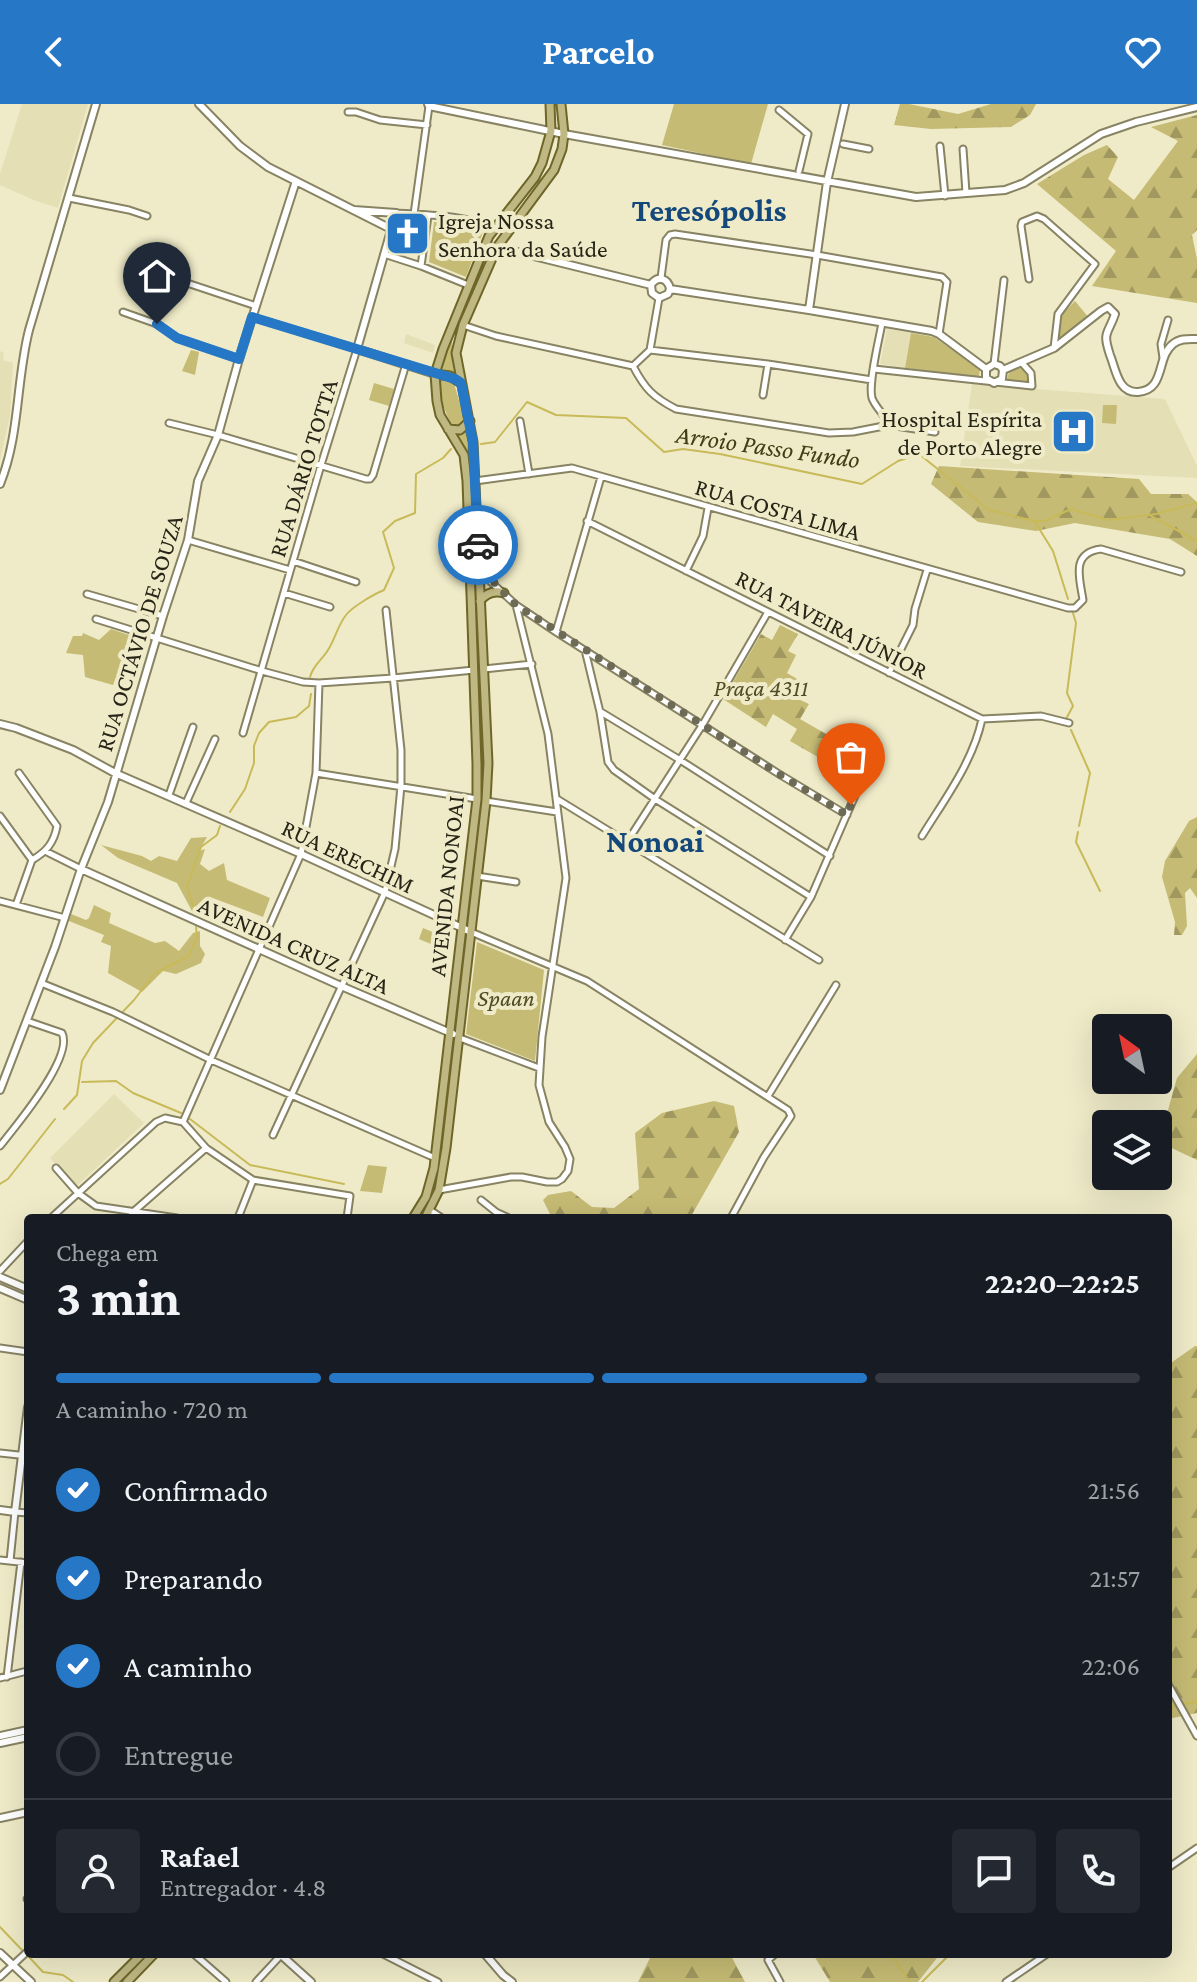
<!DOCTYPE html>
<html lang="pt">
<head>
<meta charset="utf-8">
<style>
  :root { --surface:#171b24; --page:#242831; --text:#f1f3f6; --muted:#9ea1a6; --line:#363941; --accent:#2678c7 }
  body { margin:0; font-family:"Crimson Pro",serif; background:var(--page); color:var(--text); height:100vh; display:flex; flex-direction:column; font-size:30px; white-space:nowrap }
  * { box-sizing:border-box; margin:0 }
  p { font-size:26px; color:var(--muted) }
  .icon { flex:none; width:44px; height:44px; fill:none; stroke:currentColor; stroke-width:2; stroke-linecap:round; stroke-linejoin:round }
  .map { position:relative; flex:1; overflow:hidden }
  .sheet { position:absolute; left:24px; top:1110px; width:1148px; height:744px; display:flex; flex-direction:column; background:var(--surface); border-radius:8px; box-shadow:0 8px 32px #0002 }
  .sheet>* { flex:none }
  .needle { width:52px; rotate:327deg }
  .fabs { position:absolute; left:1092px; top:910px; display:grid; gap:16px }
  .fabs a { display:grid; place-items:center; width:80px; height:80px; border-radius:8px; background:var(--surface); box-shadow:0 8px 32px #0002; font-size:40px }
  .pin { position:absolute; display:grid; place-items:center; width:68px; height:68px; color:#fff; margin:-82px -34px; border-radius:50% 50% 50% 0; rotate:-45deg; box-shadow:0 0 8px #0007 }
  .pin .icon { rotate:45deg }
  .courier { position:absolute; display:grid; place-items:center; width:80px; height:80px; margin:-40px; border:6px solid #2678c7; border-radius:50%; background:#fff; color:#222; box-shadow:0 2px 10px #0007 }
  .headline em { font-style:normal; font-weight:700 }
  .headline div { display:flex; flex-direction:column-reverse }
  .headline { display:flex; align-items:center; justify-content:space-between; height:136px; padding:0 32px }
  h1 { font-size:52px; font-weight:700; line-height:60px }
  .bar { display:grid; grid-template-columns:repeat(4,1fr); gap:12px 8px; align-content:center; height:96px; padding:0 32px }
  .bar i { height:10px; border-radius:6px; background:var(--line) }
  .bar .selected { background:var(--accent) }
  .bar p { grid-column:span 4 }
  .line { display:flex; align-items:center; gap:20px; padding:0 32px; border-top:2px solid var(--line) }
  .line div { flex:1 }
  .round { display:grid; place-items:center; flex:none; width:84px; height:84px; border-radius:8px; background:var(--page) }
  ol { padding:0 32px; list-style:none }
  li { display:flex; align-items:center; gap:24px; height:88px }
  li p { margin-inline-start:auto }
  li .icon { padding:8px; border-radius:50%; background:var(--accent); color:#fff; stroke-width:4 }
  li:last-child { color:var(--muted) }
  li i { width:44px; height:44px; border:4px solid var(--line); border-radius:50% }
  header { display:flex; justify-content:space-between; align-items:center; height:104px; padding:0 32px; background:var(--accent); color:#fff; font-size:36px; font-weight:700 }
  .map>svg:first-child { display:block }
  .built { fill:#e5dfb6 }
  .green { fill:#c5bb74 }
  .forest { fill:url(#forest-firs) }
  .lines { fill:none; stroke-linecap:round; stroke-linejoin:round }
  .stream { stroke:#c8ba59; stroke-width:2 }
  .street-casing { stroke:#878363; stroke-width:9 }
  .secondary-casing { stroke:#878363; stroke-width:10 }
  .primary-casing { stroke:#6e6628; stroke-width:11 }
  .street { stroke:#fff; stroke-width:5 }
  .secondary { stroke:#fff; stroke-width:6 }
  .primary { stroke:#bfb883; stroke-width:7 }
  .done { stroke:#6d6a56; stroke-width:8; stroke-dasharray:0 14.4 }
  .route { stroke:#2678c7; stroke-width:10 }
  .labels { text-anchor:middle; dominant-baseline:central; stroke-width:8; stroke-linejoin:round; paint-order:stroke }
  .poi-label { font-size:24px; fill:#272518; stroke:#efebc8; text-anchor:start }
  .street-label { font-size:24px; fill:#272518; stroke:#efebc8 }
  .park-label { font-size:24px; font-style:italic; fill:#514c23; stroke:#efebc8 }
  .water-label { font-size:26px; font-style:italic; fill:#433d13; stroke:#efebc8 }
  .district-label { font-size:32px; font-weight:bold; fill:#14487a; stroke:#efebc8 }
</style>
</head>
<body>
<header><svg class="icon" aria-label="back" viewBox="0 0 24 24"><path d="M15 5l-7 7 7 7"/></svg>Parcelo<svg class="icon" aria-label="heart" viewBox="0 0 24 24"><path d="M12 20l-8-8c-3-5 5-10 8-4 3-6 11-1 8 4z"/></svg></header>
<div class="map">
<svg width="1197" height="1878" viewBox="0 0 1197 1878">
  <defs>
    <pattern id="forest-firs" width="22" height="20" patternUnits="userSpaceOnUse" patternTransform="scale(2)"><rect width="22" height="20" fill="#c5bb74"/><path d="M5 1l3.5 6h-7zM16 11l3.5 6h-7z" fill="#a0985e"/></pattern>
  </defs>
  <rect width="100%" height="100%" fill="#efebc8"/>
  <!-- built -->
  <path class="built" d="M22,0H88L58,104L36,97L0,81V70Z
    M887,225L911,229L905,264L880,260Z
    M406,230L435,241L433,249L404,239Z
    M0,247L4,249L3,256L13,259L10,312L0,356Z
    M972,280L1165,295L1197,362V374L960,362Z
    M114,990L144,1019L77,1082L50,1054Z"/>
  <!-- green -->
  <path class="green" d="M674,0H768L751,60L662,41Z
    M434,118L474,120L483,128L466,173L429,158Z
    M1075,197L1089,214L1059,235L1062,210Z
    M911,229L934,233L980,265L979,273L905,264Z
    M452,236L455,283L464,313L469,352C443,306 429,288 452,236Z
    M191,246L199,248L195,271L182,267Z
    M1021,262L1028,268L1030,278L1007,276L1009,268Z
    M374,279L394,285L389,302L369,296Z
    M1103,301H1117L1116,320L1102,319Z
    M111,525L135,533L113,581L85,573L83,551L66,549L73,532H82L83,529L99,536Z
    M207,733L199,747L205,745L200,760L209,767L224,759L227,776L270,794L263,813L210,793L193,809L177,779L118,754L101,741L142,752L151,757L159,752L177,757L191,734Z
    M94,801L111,809L109,819L155,839L165,837L179,847L193,829L200,827V842L205,850L201,859L176,870L163,867L142,888L108,869L111,842L101,838L104,831L69,817L71,810L86,816L89,814Z
    M423,824L447,834L443,845L419,835Z
    M477,838L544,866L535,957L466,930Z
    M368,1061L387,1063L382,1089L360,1087Z"/>
  <!-- forest -->
  <path class="forest" d="M900,0H909L958,10L991,0H1036L1030,11L1011,23L931,25L894,21Z
    M1197,11V126L1192,131L1197,155V199L1092,182L1116,147L1037,80L1084,51L1107,41L1118,53L1108,75L1134,96L1178,37L1151,23Z
    M939,362L1139,375L1151,390H1188L1197,398V452L1170,435L1075,419L1036,427L978,418L931,380Z
    M780,521L798,530L788,547L796,551L787,569L804,579L796,594L809,600L800,615L868,654L856,675L790,637L797,625L773,610L766,623L723,595L761,530L772,536Z
    M1197,713V794L1190,784L1185,789L1187,822L1182,831H1174L1175,818L1162,773L1165,757L1189,717Z
    M1197,950V1056L1159,1038L1177,974Z
    M714,997L734,1002L739,1028L690,1114H584L550,1110L543,1096L548,1091L571,1087L592,1103L614,1104L639,1085L635,1029L662,1009Z
    M1195,1242H1197V1609L1168,1615V1261Z
    M652,1850H730L745,1878H638Z
    M813,1850H940L918,1878H830Z"/>
  <g class="lines">
    <!-- stream -->
    <path class="stream" d="M481,340L495,338L527,298L556,311L626,314L664,348L683,345L720,350L862,380L898,357L919,350L989,406L1034,417H1045L1071,405L1108,416L1156,410L1197,399
      M1149,411L1197,437
      M1035,418L1053,447L1068,495
      M310,573C313,561 322,556 328,546C335,535 338,521 346,511C352,503 374,490 384,486L394,464L383,428L395,417L415,409L416,370L443,354L451,345
      M1066,615L1073,602L1067,589L1076,519L1073,509
      M1071,626L1090,669L1079,722
      M230,708L245,685L254,659V642L259,629L269,618L296,613L309,602L311,590
      M1078,728L1076,738L1100,787
      M194,805L187,782L201,743L217,731L220,722
      M82,978L116,977L133,989L181,1009
      M64,1005L77,991L82,957L93,939L134,896L155,869L189,852L197,832L196,823
      M190,1015L250,1061L344,1080
      M0,1080L8,1075L55,1015
      M1182,1600L1197,1598
      M1168,1605L1176,1602
      M0,1823L22,1846
      M893,1850L894,1855L910,1878
      M29,1853L43,1868L63,1871L73,1878
      M922,1878L950,1850"/>
    <defs>
      <path id="street" d="M779,6L808,30L799,67
        M348,8H356L380,16L427,21
        M843,40L869,45
        M940,42L945,92
        M963,45L966,89
        M69,94L129,106L147,112
        M396,109C429,111 464,111 494,124
        M414,110L429,2
        M384,150L421,162L468,181
        M421,162L428,112
        M661,174L666,136L670,131L675,130L817,151L942,173L947,178L939,230
        M1029,175L1021,122L1022,118L1037,112L1044,115L1095,160L1058,210L1054,244
        M184,178L256,202
        M123,208L157,220L177,234L239,255
        M882,219C879,236 868,279 872,294C875,303 885,311 889,321
        M463,221L496,232L633,262C645,285 653,293 676,305L829,329L853,328L889,321L935,328
        M650,246L768,260L872,276
        M650,246L659,194
        M1163,254L1161,240L1168,216
        M994,260L1004,176
        M633,262L650,246
        M874,265L1032,282L1031,269L1021,258
        M763,291L768,260
        M520,317L529,370
        M169,319L218,331L366,375H370L373,371L406,260
        M475,377L572,364L1068,504H1075L1083,496C1080,475 1070,449 1101,445L1181,468
        M587,417L982,615L1041,612L1069,619
        M188,436L290,466
        M293,457L356,478
        M479,467L516,501L556,528L779,670L847,711
        M686,467L703,432L708,404
        M284,489L330,503
        M87,490L163,512
        M96,515L262,567L303,578L319,579L393,574L474,566
        M556,528L601,373
        M585,546L600,608L608,658L614,666L655,695L811,793
        M484,565L532,560
        M889,569L913,521L915,505L927,466
        M601,608L680,656L830,752
        M243,629L321,361L357,245L252,213
        M316,669L477,695
        M169,691L193,623
        M557,695L819,856
        M486,697L557,708
        M186,699L215,635
        M0,712L32,756
        M922,732C944,696 973,658 982,615
        M627,738L703,620L768,508
        M47,748L81,765
        M477,772L516,778
        M0,797L65,814
        M16,801L32,756C46,748 54,739 57,722L19,669
        M471,828L587,877L788,1006L791,1012L764,1053L731,1114
        M785,836L811,793L857,687
        M41,879L113,908L211,956L435,1054
        M460,934L539,964
        M768,992L836,881
        M183,1018L301,750L316,669L319,579
        M273,1031L385,788L395,745L401,682V646L386,506
        M0,1042C16,1022 74,953 62,929L27,917
        M56,1064L78,1089L96,1102L177,1114
        M439,1086L511,1073H522L547,1078H557L562,1075L568,1067L570,1055L565,1043L549,1018L539,981L542,933L566,774L548,630L516,501
        M481,1096L496,1108L509,1114
        M430,1106L442,1114
        M51,1114L156,1018L165,1014L183,1018L206,1044L253,1076L350,1092L347,1114
        M131,1114L132,1109L206,1044
        M238,1114L253,1076
        M0,1167L28,1137
        M0,1244L28,1248
        M0,1349L28,1352
        M0,1456L28,1459
        M10,1457L15,1408L28,1409
        M7,1573L21,1458
        M0,1574L27,1567
        M1168,1580L1197,1632
        M1168,1764L1197,1744
        M27,1795L28,1794
        M194,1850L226,1878
        M383,1850L438,1878
        M775,1850L768,1856L780,1878
        M0,1873L28,1847
        M256,1878L282,1850
        M1006,1878L1047,1850"/>
      <path id="secondary" d="M199,0L240,42L268,63L391,125
        M428,0L429,2L564,30L916,93L1005,86L1024,79L1101,30L1136,18L1197,3
        M354,106L396,109L357,245L435,270
        M497,143L651,181
        M651,181L652,189L659,194L668,190L670,185
        M651,181C657,171 668,174 670,185
        M670,185L809,206L932,227L939,230L986,265
        M809,206L827,78L845,0
        M986,265V274L994,279L1002,275L1003,266
        M986,265L994,260L1000,262L1003,266
        M1003,266L1054,244L1101,207L1108,203L1115,210C1108,231 1102,227 1110,251C1116,266 1118,289 1138,288C1166,286 1156,253 1173,240C1180,234 1189,235 1197,235
        M0,380C20,331 16,277 29,226L96,0
        M0,620L16,624L73,646L115,669L301,750L471,828
        M81,765L341,882L453,930
        M0,986L55,843L81,765L108,698L163,512L188,436L198,377L218,331L239,255L296,77
        M0,1173L28,1185
        M0,1184L28,1196
        M0,1406L15,1408L28,1303
        M0,1632L28,1626
        M0,1639L28,1633
        M0,1714L28,1708
        M0,1849L31,1878
        M280,1850L311,1878
        M485,1850L503,1871L512,1878"/>
      <path id="primary" d="M435,270L450,272L461,279
        M448,325L460,326L470,317
        M480,497C486,489 494,486 504,489
        M413,1114L426,1093L434,1064L477,695V660L467,377L464,351L440,311L437,297L435,270L443,245L489,132L535,73L542,59L551,27L550,0
        M425,1114L439,1086L446,1044L486,697L488,659L473,338L456,249L463,221L497,143L554,66L562,45L564,30L561,0
        M114,1878L142,1850
        M127,1878L154,1850"/>
    </defs>
    <!-- street casing -->
    <use href="#street" class="street-casing"/>
    <!-- secondary casing -->
    <use href="#secondary" class="secondary-casing"/>
    <!-- primary casing -->
    <use href="#primary" class="primary-casing"/>
    <!-- street -->
    <use href="#street" class="street"/>
    <!-- secondary -->
    <use href="#secondary" class="secondary"/>
    <!-- primary -->
    <use href="#primary" class="primary"/>
  </g>
  <g class="lines">
    <!-- done -->
    <path class="done" d="M478,441L479,460L498,483L516,501L779,670L847,711L851,701"/>
    <!-- route -->
    <path class="route" d="M157,220L177,234L239,255L252,213L455,275L461,279L473,338L478,441"/>
  </g>
  <!-- icons -->
  <defs>
    <symbol id="church-square" viewBox="-11 -11 22 22"><rect x="-9" y="-9" width="18" height="18" rx="4" fill="#2678c7" stroke="#efebc8"/><path d="M-1.2-6h2.4v3.5h3.3v2.4h-3.3V6h-2.4V-.1h-3.3v-2.4h3.3Z" fill="#fff"/></symbol>
    <symbol id="hospital-square" viewBox="-11 -11 22 22"><rect x="-9" y="-9" width="18" height="18" rx="4" fill="#2678c7" stroke="#efebc8"/><path d="M-5-5h3v3.5h4V-5h3V5h-3V1.5h-4V5h-3Z" fill="#fff"/></symbol>
  </defs>
  <g fill-rule="evenodd">
    <use href="#church-square" x="382" y="104" width="51" height="51"/>
    <use href="#hospital-square" x="1048" y="302" width="51" height="51"/>
  </g>
  <g class="labels">
    <!-- poi labels -->
    <g class="poi-label">
      <text x="438" y="116">Igreja Nossa<tspan x="438" dy="28">Senhora da Saúde</tspan></text>
      <text x="1042" y="314" text-anchor="end">Hospital Espírita<tspan x="1042" dy="28">de Porto Alegre</tspan></text>
    </g>
    <!-- street labels -->
    <g class="street-label">
      <text transform="translate(303 364) rotate(-73)">RUA DÁRIO TOTTA</text>
      <text transform="translate(778 405) rotate(16)">RUA COSTA LIMA</text>
      <text transform="translate(832 520) rotate(27)">RUA TAVEIRA JÚNIOR</text>
      <text transform="translate(139 529) rotate(-73)">RUA OCTÁVIO DE SOUZA</text>
      <text transform="translate(348 752) rotate(25)">RUA ERECHIM</text>
      <text transform="translate(446 782) rotate(-84)">AVENIDA NONOAI</text>
      <text transform="translate(294 841) rotate(24)">AVENIDA CRUZ ALTA</text>
    </g>
    <!-- park labels -->
    <g class="park-label">
      <text x="761" y="583">Praça 4311</text>
      <text x="506" y="893">Spaan</text>
    </g>
    <!-- water labels -->
    <g class="water-label">
      <text transform="translate(768 343) rotate(8)">Arroio Passo Fundo</text>
    </g>
    <!-- district labels -->
    <g class="district-label">
      <text x="709" y="106">Teresópolis</text>
      <text x="655" y="737">Nonoai</text>
    </g>
  </g>
</svg>
<div class="fabs">
<a><svg class="needle" viewBox="-14 -14 28 28"><path d="M0-13l5 13h-10z" fill="#e53935"/><path d="M0 13l5-13h-10z" fill="#9ea1a6"/></svg></a>
<a><svg class="icon" aria-label="layers" viewBox="0 0 24 24"><path d="M12 4l9 5-9 5-9-5zM3 14l9 5 9-5"/></svg></a>
</div>
<div class="pin" style="left:851px;top:701px;background:#ea580c"><svg class="icon" aria-label="bag" viewBox="0 0 24 24"><path d="M5 8h14l-1 12H6zM9 8a3 3 0 0 1 6 0"/></svg></div>
<div class="pin" style="left:157px;top:220px;background:#1f2937"><svg class="icon" aria-label="home" viewBox="0 0 24 24"><path d="M3 11l9-7 9 7M6 9v11h12V9"/></svg></div>
<div class="courier" style="left:478px;top:441px"><svg class="icon" aria-label="car" viewBox="0 0 24 24"><path d="M5 17H2v-5l4-1 3-4h7l3 4 3 1v5h-3M9 17h6M6 11h13"/><circle cx="7" cy="17" r="2"/><circle cx="17" cy="17" r="2"/></svg></div>
<section class="sheet">
<div class="headline"><div><h1>3 min</h1><p>Chega em</p></div><em>22:20–22:25</em></div>
<div class="bar"><i class="selected"></i><i class="selected"></i><i class="selected"></i><i></i><p>A caminho · 720 m</p></div>
<ol>
<li><svg class="icon" aria-label="check" viewBox="0 0 24 24"><path d="M5 12l5 5 9-10"/></svg>Confirmado<p>21:56</p></li>
<li><svg class="icon" aria-label="check" viewBox="0 0 24 24"><path d="M5 12l5 5 9-10"/></svg>Preparando<p>21:57</p></li>
<li><svg class="icon" aria-label="check" viewBox="0 0 24 24"><path d="M5 12l5 5 9-10"/></svg>A caminho<p>22:06</p></li>
<li><i></i>Entregue</li>
</ol>
<div class="line" style="height:144px"><a class="round"><svg class="icon" aria-label="person" viewBox="0 0 24 24"><circle cx="12" cy="8" r="4"/><path d="M4 21q1-7 8-7t8 7"/></svg></a><div><b>Rafael</b><p>Entregador · 4.8</p></div><a class="round"><svg class="icon" aria-label="chat" viewBox="0 0 24 24"><path d="M4 5h16v11H9l-5 4z"/></svg></a><a class="round"><svg class="icon" aria-label="phone" viewBox="0 0 24 24"><path d="M5 4h4l2 5-3 2q2 4 5 5l2-3 5 2v4C11 20 4 13 5 4z"/></svg></a></div>
</section>
</div>
</body>
</html>
